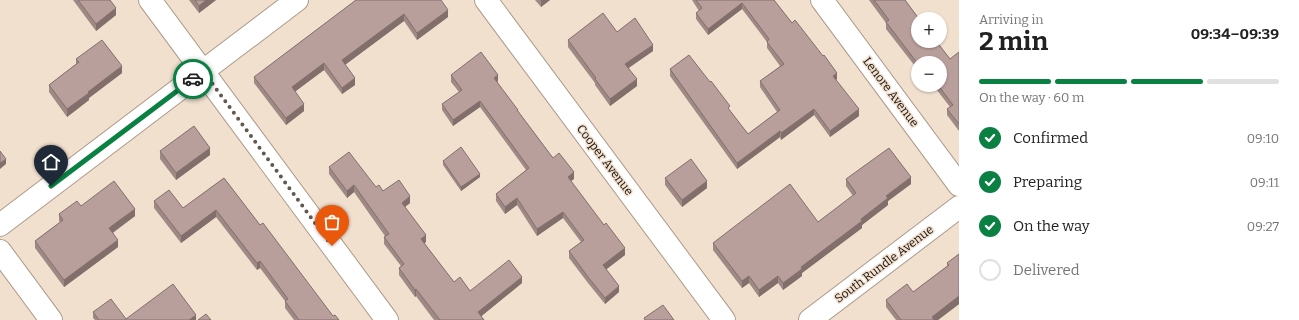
<!DOCTYPE html>
<html lang="en">
<head>
<meta charset="utf-8">
<style>
  :root { --surface:#fff; --page:#f6f6f6; --text:#222; --muted:#767676; --line:#e0e0e0; --accent:#0b8043 }
  body { margin:0; font-family:Bitter,serif; background:var(--page); color:var(--text); height:100vh; display:flex; flex-direction:column; font-size:15px; white-space:nowrap }
  * { box-sizing:border-box; margin:0 }
  p { font-size:13px; color:var(--muted) }
  .icon { flex:none; width:22px; height:22px; fill:none; stroke:currentColor; stroke-width:2; stroke-linecap:round; stroke-linejoin:round }
  .map { position:relative; flex:1; overflow:hidden }
  .drawer { display:flex; flex-direction:column; background:var(--surface); width:340px }
  .drawer>* { flex:none }
  .tools { position:absolute; left:911px; top:12px; display:grid; gap:8px }
  .tools a { display:grid; place-items:center; width:36px; height:36px; border-radius:50%; background:var(--surface); box-shadow:0 1px 3px #0004; font-size:20px }
  .pin { position:absolute; display:grid; place-items:center; width:34px; height:34px; color:#fff; margin:-41px -17px; border-radius:50% 50% 50% 0; rotate:-45deg; box-shadow:0 0 4px #0007 }
  .pin .icon { rotate:45deg }
  .courier { position:absolute; display:grid; place-items:center; width:40px; height:40px; margin:-20px; border:3px solid #0b8043; border-radius:50%; background:#fff; color:#222; box-shadow:0 1px 5px #0007 }
  .summary em { font-style:normal; font-weight:700 }
  .summary div { display:flex; flex-direction:column-reverse }
  .summary { display:flex; align-items:center; justify-content:space-between; height:68px; padding:0 20px }
  h1 { font-size:26px; font-weight:700; line-height:30px }
  .bar { display:grid; grid-template-columns:repeat(4,1fr); gap:6px 4px; align-content:center; height:48px; padding:0 20px }
  .bar i { height:5px; border-radius:3px; background:var(--line) }
  .bar .selected { background:var(--accent) }
  .bar p { grid-column:span 4 }
  ol { padding:0 20px; list-style:none }
  li { display:flex; align-items:center; gap:12px; height:44px }
  li p { margin-inline-start:auto }
  li .icon { padding:4px; border-radius:50%; background:var(--accent); color:#fff; stroke-width:4 }
  li:last-child { color:var(--muted) }
  li i { width:22px; height:22px; border:2px solid var(--line); border-radius:50% }
  main { display:flex; flex:1; min-height:0 }
  .map>svg:first-child { display:block }
  .lines { fill:none; stroke-linecap:round; stroke-linejoin:round }
  .minor-casing { stroke:#ac9b8b; stroke-width:24 }
  .minor { stroke:#fff; stroke-width:22 }
  .wall { fill:#9f8985 }
  .shaded-wall { fill:#826f6c }
  .building { fill:#b99f9b; stroke:#826f6c }
  .done { stroke:#62584e; stroke-width:4; stroke-dasharray:0 7.2 }
  .route { stroke:#0b8043; stroke-width:5 }
  .labels { text-anchor:middle; dominant-baseline:central; stroke-width:3; stroke-linejoin:round; paint-order:stroke }
  .street-label { font-size:12px; fill:#140e08; stroke:#f2e0cf }
</style>
</head>
<body>
<main>
<div class="map">
<svg width="959" height="320" viewBox="0 0 959 320">
  <rect width="100%" height="100%" fill="#f2e0cf"/>
  <g class="lines">
    <defs>
      <path id="minor" d="M150,0L387,320
        M486,0L724,320
        M822,0L959,185
        M0,225L297,0
        M0,251L51,320
        M810,320L959,207"/>
    </defs>
    <!-- minor casing -->
    <use href="#minor" class="minor-casing"/>
    <!-- minor -->
    <use href="#minor" class="minor"/>
  </g>
  <!-- wall -->
  <path class="wall" d="M73,0H110L116,15L96,31Z
    M189,0H216L199,13Z
    M356,0L448,17L417,40L404,21L345,65L355,85L342,94L324,70L295,91L304,111L286,125L254,83V77Z
    M535,0H550L541,7Z
    M692,0H774L792,23L837,79L836,80L859,116L830,137L814,115L781,140L780,137L737,169L670,76V69L730,111L748,134L777,112L760,87V81L780,66L767,48V42L742,9L708,35L696,19V13L699,11Z
    M869,0H905L950,59L959,52V131L947,115V109L950,107L933,85H940V63H918V70L886,29V23Z
    M617,32L653,51L629,68L637,86L610,106L595,85V83L568,47V40Z
    M76,59L122,73L89,98V100L67,117L49,92V85L76,64Z
    M451,75L498,81L497,82L518,111L553,158L574,179L571,181L625,255L606,269L619,292L605,304L588,283L569,258V251L581,242L563,218L537,236L517,205L505,214L496,201V194L526,170L480,107L453,126L442,110V104L459,92L451,82Z
    M160,151L210,155L176,180L160,159Z
    M443,161L480,177L461,191L443,165Z
    M329,167L376,187L383,191L410,203L405,207L426,242L424,243L454,282L470,291L522,283L481,316L484,320H434L416,296L415,297L399,275V268L401,266L384,244V237L385,236L354,192L347,198L329,174Z
    M224,178L260,225L333,316L339,320H294L285,308V301L260,268L257,270L216,217L181,243L154,208V201L183,208Z
    M665,178L707,188L682,207L665,185Z
    M846,179L911,184L888,201V205L862,225V228L802,273V276L783,290L778,283L759,297L749,283L742,288L713,250V243L818,222L853,196L846,186Z
    M81,206L135,216L113,233L118,247L64,287L35,248V241L60,222L59,221V214Z
    M959,254V304L938,320H896L886,307V300L913,292L947,266V263Z
    M93,312L126,319L196,320H95L93,318Z"/>
  <!-- shaded-wall -->
  <path class="shaded-wall" d="M206,0H216L199,13V6Z
    M541,0H550L541,7Z
    M742,3V9L708,35V29Z
    M116,8V15L96,31V24Z
    M448,10V17L417,40V33Z
    M404,14V21L342,67V60Z
    M653,45V51L625,70V64Z
    M324,63V70L292,94V87Z
    M122,66V73L89,98V100L67,117V109L88,92Z
    M837,73V79L833,82V76Z
    M498,75V81L494,84V78Z
    M355,78V85L342,94V88Z
    M637,79V86L610,106V99Z
    M480,101V107L453,126V120Z
    M304,104V111L286,125V118Z
    M814,109V115L781,140V133Z
    M859,109V116L830,137V131Z
    M780,131V137L737,169V163Z
    M210,148V155L176,180V173Z
    M6,159V164L0,169V163Z
    M574,172V179L568,183V177Z
    M480,174V177L461,191V187Z
    M911,177V184L888,201V205L862,225V228L802,273V276L783,290V283L801,267L861,219L886,196Z
    M707,181V188L682,207V200Z
    M354,185V192L347,198V191Z
    M410,196V203L402,209V203Z
    M517,198V205L505,214V207Z
    M135,209V216L109,235V228Z
    M216,210V217L181,243V236Z
    M563,212V218L537,236V229Z
    M426,235V242L421,246V239Z
    M118,240V247L64,287V280Z
    M625,248V255L603,272V265Z
    M260,261V268L257,270V263Z
    M749,276V283L742,288V281Z
    M778,276V283L759,297V290Z
    M522,277V283L478,319V312Z
    M619,286V292L605,304V298Z
    M416,289V296L415,297V290Z
    M959,296V304L938,320H932V317Z
    M196,315V320H189Z"/>
  <!-- building -->
  <path class="building" d="M78,0H110L116,8L96,24Z
    M195,0H206L199,6Z
    M356,0H441L448,10L417,33L404,14L342,60L355,78L342,88L324,63L292,87L304,104L286,118L254,77Z
    M696,0H774L792,23L795,20L823,56L824,55L837,73L833,76L859,109L830,131L814,109L781,133L780,131L737,163L670,69L689,55L710,82L711,81L730,106L728,108L748,134L780,110L760,81L784,64L767,42L769,39L742,3L708,29L696,13L702,8Z
    M874,0H905L919,19H918V41H936L950,59L959,52V124L947,109L953,105L938,85H940V63H918V64L886,22L889,20Z
    M603,13L617,32L635,18L653,45L625,64L637,79L610,99L595,79L596,78L568,40Z
    M102,40L122,66L88,92L89,93L67,109L49,85L79,62L76,59Z
    M481,52L498,75L494,78L518,110H517L553,158L559,153L574,172L568,177L604,225L606,223L625,248L603,265L619,286L605,298L588,277L569,251L584,240L563,212L537,229L517,198L505,207L496,194L529,168L480,101L453,120L442,104L462,90L451,75Z
    M194,126L210,148L176,173L160,151Z
    M461,147L480,174L461,187L443,161Z
    M889,148L911,177L886,196L888,198L861,219L862,221L801,267L802,269L783,283L778,276L759,290L749,276L742,281L713,243L790,184L818,222L856,193L846,179Z
    M0,151L6,159L0,163Z
    M349,152L376,187L379,185L383,191L399,180L410,196L402,203L426,235L421,239L454,282L460,277L470,291L509,260L522,277L478,312L484,320H440L416,289L415,290L399,268L404,264L384,237L389,234L354,185L347,191L329,167Z
    M691,159L707,181L682,200L665,178Z
    M224,178L260,225L263,223L333,316L335,315L339,320H299L285,301L288,299L260,261L257,263L216,210L181,236L154,201L169,190L183,208Z
    M114,181L135,209L109,228L118,240L64,280L35,241L63,220L59,214L77,201L81,206Z
    M959,254V296L932,317L934,320H901L886,300L907,284L913,292L949,265L947,263Z
    M173,284L196,315L189,320H99L93,312L111,299L126,319Z
    M663,305L674,320H645L644,318Z
    M206,314L211,320H198Z"/>
  <g class="lines">
    <!-- done -->
    <path class="done" d="M193,79L203,71L332,246"/>
    <!-- route -->
    <path class="route" d="M51,186L193,79"/>
  </g>
  <g class="labels">
    <!-- street labels -->
    <g class="street-label">
      <text transform="translate(891 92) rotate(53)">Lenore Avenue</text>
      <text transform="translate(605 160) rotate(53)">Cooper Avenue</text>
      <text transform="translate(884 264) rotate(-37)">South Rundle Avenue</text>
    </g>
  </g>
</svg>
<div class="tools">
<a>+</a>
<a>−</a>
</div>
<div class="pin" style="left:332px;top:246px;background:#ea580c"><svg class="icon" aria-label="bag" viewBox="0 0 24 24"><path d="M5 8h14l-1 12H6zM9 8a3 3 0 0 1 6 0"/></svg></div>
<div class="pin" style="left:51px;top:186px;background:#1f2937"><svg class="icon" aria-label="home" viewBox="0 0 24 24"><path d="M3 11l9-7 9 7M6 9v11h12V9"/></svg></div>
<div class="courier" style="left:193px;top:79px"><svg class="icon" aria-label="car" viewBox="0 0 24 24"><path d="M5 17H2v-5l4-1 3-4h7l3 4 3 1v5h-3M9 17h6M6 11h13"/><circle cx="7" cy="17" r="2"/><circle cx="17" cy="17" r="2"/></svg></div>
</div>
<section class="drawer">
<div class="summary"><div><h1>2 min</h1><p>Arriving in</p></div><em>09:34–09:39</em></div>
<div class="bar"><i class="selected"></i><i class="selected"></i><i class="selected"></i><i></i><p>On the way · 60 m</p></div>
<ol>
<li><svg class="icon" aria-label="check" viewBox="0 0 24 24"><path d="M5 12l5 5 9-10"/></svg>Confirmed<p>09:10</p></li>
<li><svg class="icon" aria-label="check" viewBox="0 0 24 24"><path d="M5 12l5 5 9-10"/></svg>Preparing<p>09:11</p></li>
<li><svg class="icon" aria-label="check" viewBox="0 0 24 24"><path d="M5 12l5 5 9-10"/></svg>On the way<p>09:27</p></li>
<li><i></i>Delivered</li>
</ol>
</section>
</main>
</body>
</html>
